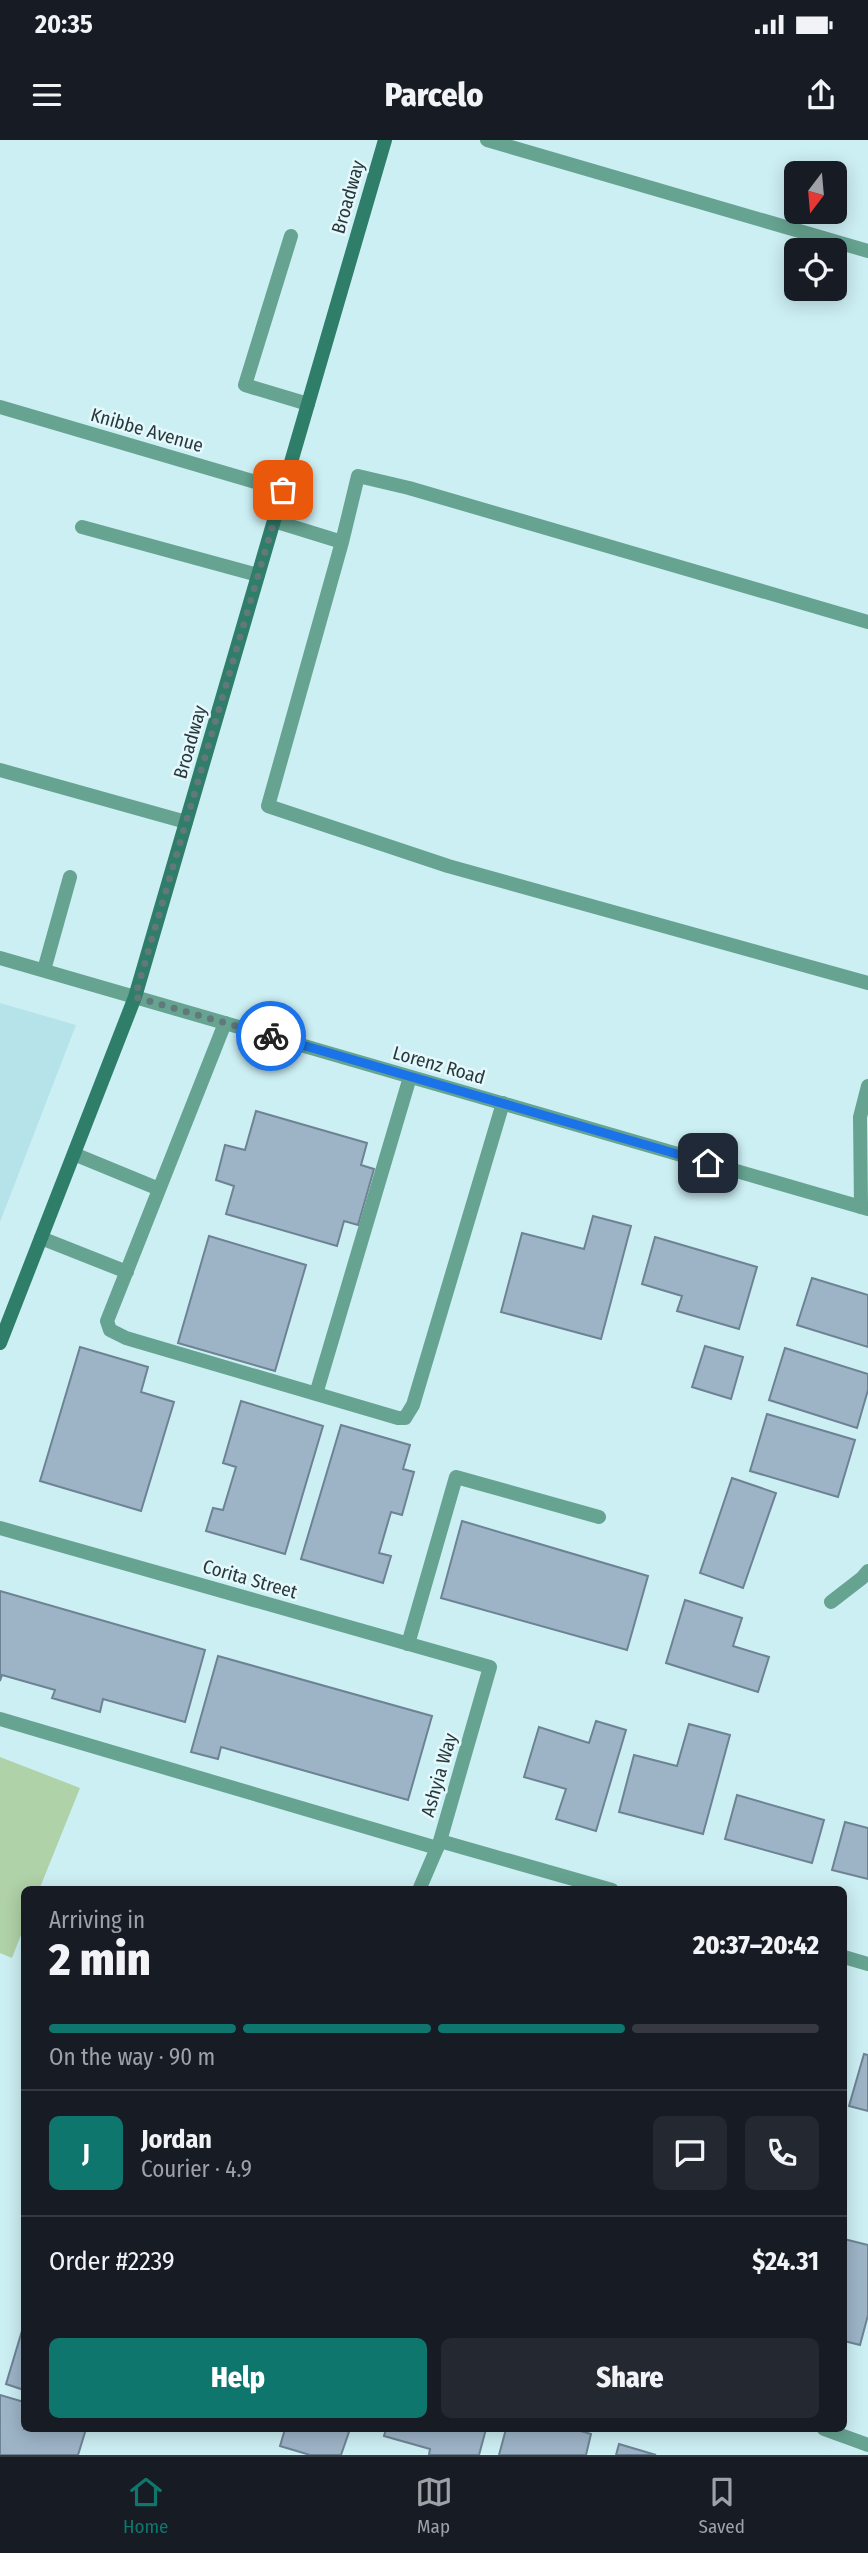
<!DOCTYPE html>
<html lang="en">
<head>
<meta charset="utf-8">
<style>
  :root { --surface:#171b24; --page:#242831; --text:#f1f3f6; --muted:#9ea1a6; --line:#363941; --accent:#0f766e }
  body { margin:0; font-family:"Fira Sans Condensed",sans-serif; background:var(--page); color:var(--text); height:100vh; display:flex; flex-direction:column; font-size:26px; white-space:nowrap }
  * { box-sizing:border-box; margin:0 }
  p { font-size:23px; color:var(--muted) }
  .icon { flex:none; width:38px; height:38px; fill:none; stroke:currentColor; stroke-width:2; stroke-linecap:round; stroke-linejoin:round }
  .map { position:relative; flex:1; overflow:hidden }
  .side { position:absolute; left:21px; top:1746px; width:826px; height:546px; display:flex; flex-direction:column; background:var(--surface); border-radius:10px; box-shadow:0 4px 18px #0003 }
  .side>* { flex:none }
  .needle { width:46px; rotate:196deg }
  .controls { position:absolute; left:784px; top:21px; display:grid; gap:14px }
  .controls a { display:grid; place-items:center; width:63px; height:63px; border-radius:10px; background:var(--surface); box-shadow:0 4px 18px #0003; font-size:35px }
  .pin { position:absolute; display:grid; place-items:center; width:60px; height:60px; color:#fff; margin:-30px; border-radius:14px; box-shadow:0 4px 10px #0006 }
  .courier { position:absolute; display:grid; place-items:center; width:70px; height:70px; margin:-35px; border:5px solid #1a73e8; border-radius:50%; background:#fff; color:#222; box-shadow:0 2px 9px #0007 }
  .summary em { font-style:normal; font-weight:800 }
  .summary div { display:flex; flex-direction:column-reverse }
  .summary { display:flex; align-items:center; justify-content:space-between; height:119px; padding:0 28px }
  h1 { font-size:46px; font-weight:800; line-height:52px }
  .bar { display:grid; grid-template-columns:repeat(4,1fr); gap:10px 7px; align-content:center; height:84px; padding:0 28px }
  .bar i { height:9px; border-radius:5px; background:var(--line) }
  .bar .on { background:var(--accent) }
  .bar p { grid-column:span 4 }
  .line { display:flex; align-items:center; gap:18px; padding:0 28px; border-top:2px solid var(--line) }
  .line div { flex:1 }
  .round { display:grid; place-items:center; flex:none; width:74px; height:74px; border-radius:10px; background:var(--page) }
  .primary-button { display:flex; gap:14px; margin-top:auto; padding:14px 28px }
  .primary-button a { flex:1; height:80px; border-radius:10px; background:var(--accent); color:#fff; font-size:28px; font-weight:800; line-height:80px; text-align:center }
  .primary-button a+a { background:var(--page); color:var(--text) }
  .status { display:flex; justify-content:space-between; align-items:center; height:49px; padding:0 35px; background:var(--surface); direction:ltr }
  .status svg { height:19px; fill:currentColor }
  header { display:flex; justify-content:space-between; align-items:center; height:91px; padding:0 28px; background:var(--surface); font-size:32px; font-weight:800 }
  .tabs { display:flex; justify-content:space-around; align-items:center; height:98px; border-top:2px solid var(--line); background:var(--surface); font-size:19px; color:var(--muted) }
  .tabs a { display:grid; justify-items:center; gap:4px }
  .tabs .on { color:var(--accent) }
  .map>svg:first-child { display:block }
  .built { fill:#b6e3e9 }
  .green { fill:#b0d2a8 }
  .building { fill:#9db4c7; stroke:#6d8394; stroke-width:2 }
  .lines { fill:none; stroke-linecap:round; stroke-linejoin:round }
  .service { stroke:#66a391; stroke-width:14 }
  .minor { stroke:#66a391; stroke-width:14 }
  .secondary { stroke:#2e7e6a; stroke-width:14 }
  .done { stroke:#63787b; stroke-width:7; stroke-dasharray:0 12.6 }
  .route { stroke:#1a73e8; stroke-width:9 }
  .labels { text-anchor:middle; dominant-baseline:central; stroke-width:5; stroke-linejoin:round; paint-order:stroke }
  .street-label { font-size:19px; fill:#2a383a; stroke:#e4f9fd }
</style>
</head>
<body>
<div class="status"><b>20:35</b><svg viewBox="0 0 49 12"><path d="M0 12V9h3v3zM5 12V6h3v6zM10 12V3h3v9zM15 12V0h3v12zM26 1h20v11H26zM47 4h2v5h-2z"/></svg></div>
<header><svg class="icon" aria-label="menu" viewBox="0 0 24 24"><path d="M4 6h16M4 12h16M4 18h16"/></svg>Parcelo<svg class="icon" aria-label="share" viewBox="0 0 24 24"><path d="M12 15V3M7 8l5-5 5 5M5 13v7h14v-7"/></svg></header>
<div class="map">
<svg width="868" height="2315" viewBox="0 0 868 2315">
  <rect width="100%" height="100%" fill="#cceff4"/>
  <!-- built -->
  <path class="built" d="M0,863L76,885L0,1082Z"/>
  <!-- green -->
  <path class="green" d="M0,1617L80,1648L39,1750H24V1787L12,1818L0,1813Z"/>
  <!-- building -->
  <path class="building" d="M256,971L367,1003L361,1025L374,1029L358,1085L344,1081L337,1106L226,1074L234,1046L216,1040L225,1005L245,1010Z
    M593,1076L631,1086L601,1199L501,1172L522,1093L584,1109Z
    M209,1096L306,1125L275,1231L178,1203Z
    M655,1097L757,1127L739,1189L677,1171L682,1156L642,1144Z
    M812,1138L868,1155V1207L797,1185Z
    M705,1206L743,1217L731,1259L692,1247Z
    M80,1207L148,1227L141,1252L174,1262L141,1371L40,1341Z
    M785,1208L868,1234V1250L857,1288L769,1260Z
    M241,1261L323,1286L285,1414L206,1391L213,1368L223,1370L236,1327L223,1323Z
    M767,1274L855,1300L838,1357L750,1331Z
    M341,1285L410,1305L403,1329L414,1332L402,1375L391,1372L379,1413L391,1416L383,1443L301,1419Z
    M732,1338L776,1353L743,1448L700,1433Z
    M462,1381L648,1436L627,1510L441,1458Z
    M0,1451L205,1510L185,1582L103,1559L100,1572L52,1558L55,1550L2,1535L0,1541Z
    M685,1460L742,1478L733,1506L769,1517L758,1552L666,1523Z
    M218,1516L432,1576L408,1660L221,1607L218,1619L191,1612Z
    M596,1581L626,1590L596,1691L556,1679L566,1649L524,1637L539,1587L589,1603Z
    M689,1584L730,1595L703,1694L619,1672L634,1615L677,1626Z
    M737,1655L824,1680L812,1723L725,1699Z
    M845,1682L868,1688V1739L832,1730Z
    M864,1914L868,1915V1971L849,1966Z
    M844,2099L868,2105V2175L860,2205L844,2201Z
    M24,2184V2250L6,2244Z
    M0,2255L24,2262V2289H86L78,2315H0Z
    M285,2289H350L341,2315H310L280,2306Z
    M386,2289H486L479,2315H429L430,2309L384,2296Z
    M506,2289H574L591,2294L586,2315H499Z
    M619,2304L656,2315H616Z"/>
  <g class="lines">
    <!-- service -->
    <path class="service" d="M487,0L868,111
      M291,96L245,245L308,264
      M274,381L342,402L268,666L448,726L868,843
      M82,387L258,435
      M342,402L358,336L409,348L868,482
      M0,630L186,682
      M44,830L70,737
      M225,883L107,1181L110,1190L126,1198L398,1278H405L413,1265L503,963
      M74,1014L159,1049
      M861,1067L860,977L868,946
      M41,1098L127,1132
      M316,1254L410,937
      M408,1504L456,1337L599,1377
      M0,1579L437,1708"/>
    <!-- minor -->
    <path class="minor" d="M0,267L283,350
      M0,818L868,1069
      M0,1388L490,1527L440,1701L419,1750
      M831,1462L862,1438L868,1431
      M440,1701L612,1750
      M844,1817L868,1824
      M824,2289L868,2305"/>
    <!-- secondary -->
    <path class="secondary" d="M0,1203L135,857L385,0"/>
  </g>
  <g class="lines">
    <!-- done -->
    <path class="done" d="M271,896L135,857L283,350"/>
    <!-- route -->
    <path class="route" d="M271,896L708,1023"/>
  </g>
  <g class="labels">
    <!-- street labels -->
    <g class="street-label">
      <text transform="translate(348 57) rotate(-74)">Broadway</text>
      <text transform="translate(147 290) rotate(16)">Knibbe Avenue</text>
      <text transform="translate(190 602) rotate(-74)">Broadway</text>
      <text transform="translate(439 925) rotate(16)">Lorenz Road</text>
      <text transform="translate(250 1439) rotate(16)">Corita Street</text>
      <text transform="translate(439 1635) rotate(-74)">Ashyia Way</text>
    </g>
  </g>
</svg>
<div class="controls">
<a><svg class="needle" viewBox="-14 -14 28 28"><path d="M0-13l5 13h-10z" fill="#e53935"/><path d="M0 13l5-13h-10z" fill="#9ea1a6"/></svg></a>
<a><svg class="icon" aria-label="locate" viewBox="0 0 24 24"><circle cx="12" cy="12" r="6"/><path d="M12 2v4M12 18v4M2 12h4M18 12h4"/></svg></a>
</div>
<div class="pin" style="left:283px;top:350px;background:#ea580c"><svg class="icon" aria-label="bag" viewBox="0 0 24 24"><path d="M5 8h14l-1 12H6zM9 8a3 3 0 0 1 6 0"/></svg></div>
<div class="pin" style="left:708px;top:1023px;background:#1f2937"><svg class="icon" aria-label="home" viewBox="0 0 24 24"><path d="M3 11l9-7 9 7M6 9v11h12V9"/></svg></div>
<div class="courier" style="left:271px;top:896px"><svg class="icon" aria-label="bike" viewBox="0 0 24 24"><circle cx="6" cy="16" r="4"/><circle cx="18" cy="16" r="4"/><path d="M6 16l4-8h5l3 8M10 8l3 8H6M13 5h3"/></svg></div>
<section class="side">
<div class="summary"><div><h1>2 min</h1><p>Arriving in</p></div><em>20:37–20:42</em></div>
<div class="bar"><i class="on"></i><i class="on"></i><i class="on"></i><i></i><p>On the way · 90 m</p></div>
<div class="line" style="height:126px"><b class="round" style="background:var(--accent);color:#fff">J</b><div><b>Jordan</b><p>Courier · 4.9</p></div><a class="round"><svg class="icon" aria-label="chat" viewBox="0 0 24 24"><path d="M4 5h16v11H9l-5 4z"/></svg></a><a class="round"><svg class="icon" aria-label="phone" viewBox="0 0 24 24"><path d="M5 4h4l2 5-3 2q2 4 5 5l2-3 5 2v4C11 20 4 13 5 4z"/></svg></a></div>
<div class="line" style="height:91px"><div>Order #2239</div><b>$24.31</b></div>
<div class="primary-button"><a>Help</a><a>Share</a></div>
</section>
</div>
<nav class="tabs">
<a class="on"><svg class="icon" aria-label="home" viewBox="0 0 24 24"><path d="M3 11l9-7 9 7M6 9v11h12V9"/></svg>Home</a>
<a><svg class="icon" aria-label="map" viewBox="0 0 24 24"><path d="M3 6l6-2 6 2 6-2v14l-6 2-6-2-6 2zM9 4v14M15 6v14"/></svg>Map</a>
<a><svg class="icon" aria-label="saved" viewBox="0 0 24 24"><path d="M7 4h10v16l-5-4-5 4z"/></svg>Saved</a>
</nav>
</body>
</html>
